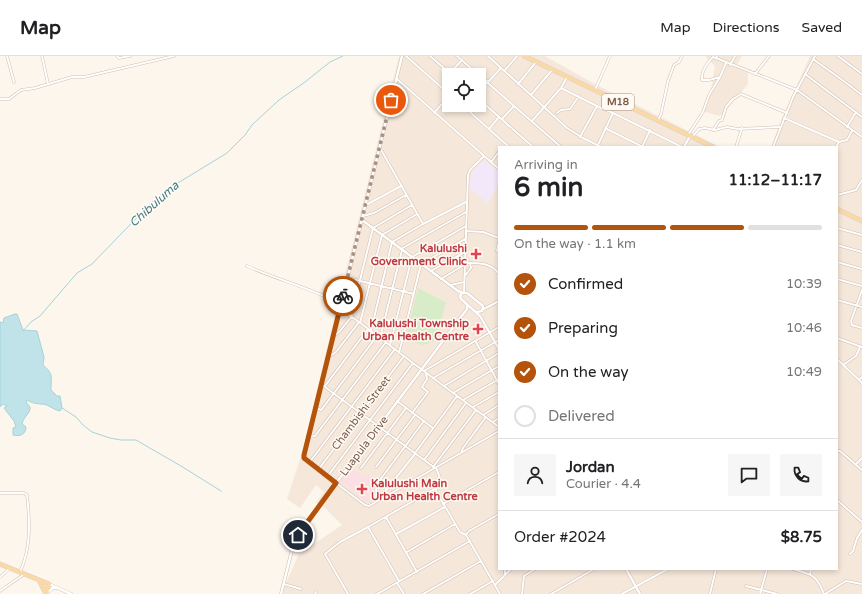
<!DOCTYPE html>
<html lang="en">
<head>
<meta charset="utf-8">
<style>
  :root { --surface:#fff; --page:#f6f6f6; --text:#202124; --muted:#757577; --line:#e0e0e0; --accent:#b45309 }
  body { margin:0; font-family:"Varela Round",sans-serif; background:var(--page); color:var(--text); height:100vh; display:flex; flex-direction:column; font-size:15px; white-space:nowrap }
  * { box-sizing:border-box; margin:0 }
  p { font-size:13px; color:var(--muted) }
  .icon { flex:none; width:22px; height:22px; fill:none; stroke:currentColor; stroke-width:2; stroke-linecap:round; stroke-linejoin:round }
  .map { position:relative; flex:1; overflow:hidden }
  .details { position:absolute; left:498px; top:90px; width:340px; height:424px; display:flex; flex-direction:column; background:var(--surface); border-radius:0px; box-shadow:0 2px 6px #0003 }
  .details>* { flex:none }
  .controls { position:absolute; left:442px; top:12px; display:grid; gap:8px }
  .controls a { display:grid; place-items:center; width:44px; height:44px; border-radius:0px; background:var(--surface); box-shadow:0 2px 6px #0003; font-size:20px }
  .pin { position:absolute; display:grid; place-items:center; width:34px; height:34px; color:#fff; margin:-17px; border:2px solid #fff; border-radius:50%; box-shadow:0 1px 4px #0007 }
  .courier { position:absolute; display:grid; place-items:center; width:40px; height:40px; margin:-20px; border:3px solid #b45309; border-radius:50%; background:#fff; color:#222; box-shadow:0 1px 5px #0007 }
  .summary em { font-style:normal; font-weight:800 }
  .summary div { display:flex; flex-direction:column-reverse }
  .summary { display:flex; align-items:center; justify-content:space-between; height:68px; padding:0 16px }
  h1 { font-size:26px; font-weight:800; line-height:30px }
  .bar { display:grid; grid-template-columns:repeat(4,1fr); gap:6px 4px; align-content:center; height:48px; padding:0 16px }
  .bar i { height:5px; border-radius:3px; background:var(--line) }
  .bar .selected { background:var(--accent) }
  .bar p { grid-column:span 4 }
  .line { display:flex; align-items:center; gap:10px; padding:0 16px; border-top:1px solid var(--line) }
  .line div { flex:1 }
  .round { display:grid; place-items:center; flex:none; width:42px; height:42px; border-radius:0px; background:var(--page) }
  ol { padding:0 16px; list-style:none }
  li { display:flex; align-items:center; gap:12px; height:44px }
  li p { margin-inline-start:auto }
  li .icon { padding:4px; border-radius:50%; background:var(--accent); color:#fff; stroke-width:4 }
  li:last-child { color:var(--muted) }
  li i { width:22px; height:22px; border:2px solid var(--line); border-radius:50% }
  header { display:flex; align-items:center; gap:24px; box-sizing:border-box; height:56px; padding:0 20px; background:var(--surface); border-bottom:1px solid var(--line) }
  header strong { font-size:19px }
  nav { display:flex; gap:22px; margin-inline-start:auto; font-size:14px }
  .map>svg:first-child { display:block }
  .residential { fill:#f5e8da; fill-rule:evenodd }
  .education { fill:#f3e8fa }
  .medical { fill:#fbdfe3 }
  .green { fill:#d8ecc9 }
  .water { fill:#bfe3e8; stroke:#a5d3da }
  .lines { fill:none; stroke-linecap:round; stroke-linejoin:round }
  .stream { stroke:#a5d3da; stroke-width:1 }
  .minor-casing { stroke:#d1beb0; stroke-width:3 }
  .tertiary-casing { stroke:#d1beb0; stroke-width:3.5 }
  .primary-casing { stroke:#dad1cd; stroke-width:5 }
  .minor { stroke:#fff; stroke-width:2 }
  .tertiary { stroke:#fff; stroke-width:2.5 }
  .primary { stroke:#fbd9a5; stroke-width:4 }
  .done { stroke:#a89285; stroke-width:4; stroke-dasharray:0 7.2 }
  .route { stroke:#b45309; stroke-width:5 }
  .health-dot { fill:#e0444e; stroke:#fffaf3; stroke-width:1.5 }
  .labels { text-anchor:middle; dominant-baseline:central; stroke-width:3; stroke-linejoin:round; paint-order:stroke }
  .shield { fill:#fffaf3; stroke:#a28b7f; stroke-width:1 }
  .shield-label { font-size:10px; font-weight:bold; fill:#7a5c4d }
  .health-label { font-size:11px; font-weight:bold; fill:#be3a42; stroke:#fffaf3; text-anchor:end }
  .street-label { font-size:11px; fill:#7a5c4d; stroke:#fffaf3 }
  .water-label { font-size:12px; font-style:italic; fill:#437c86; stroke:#fffaf3 }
</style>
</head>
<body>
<header>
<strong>Map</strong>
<nav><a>Map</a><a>Directions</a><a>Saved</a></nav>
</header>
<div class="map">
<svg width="862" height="538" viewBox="0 0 862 538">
  <rect width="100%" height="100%" fill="#fdf6ec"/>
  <!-- residential -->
  <path class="residential" d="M399,0H545L591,26L720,91H499V513H837V91H771L782,62L810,0H862V538H281L299,498L342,469L325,452L316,447L324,436L316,429L300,452L287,443L306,385L325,300ZM449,19H479V49H449Z
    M705,0H742L736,10L748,16V28L724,57L719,60L703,55L711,33L715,10Z"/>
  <!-- education -->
  <path class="education" d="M484,104L499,116V128L487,147L470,132L471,120L473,115Z"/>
  <!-- medical -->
  <path class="medical" d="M478,262L487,275L475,282L470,272Z
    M351,412L364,421L368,418L378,424L376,428L374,437L368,447L340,425Z"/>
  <!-- green -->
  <path class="green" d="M418,232L447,247L445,249L437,283C422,292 418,291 407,277Z"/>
  <!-- water -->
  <path class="water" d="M15,258H17L23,274L37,275L44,301L43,309C54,319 51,319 51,334L57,340H60L62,352L60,355C55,354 51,351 47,349C39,347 35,349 27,344L26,346L30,351C31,357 23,361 22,368L26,371C26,378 20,381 13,379V372L16,371L14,365L4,352L7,350L3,348L0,351V266L3,267L4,262Z"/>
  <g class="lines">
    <!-- stream -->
    <path class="stream" d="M23,275L31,266L40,260L77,217L92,208L151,147L168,133L227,97L245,79L252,69L279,44L305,26L330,6L343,0
      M62,352L76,361L83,369L92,376L110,382L121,384H136L181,410L221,435"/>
    <defs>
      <path id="minor" d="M7,0L14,26
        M42,0L48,28
        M117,0L119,2L130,0
        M406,0L449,38
        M430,0L452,19
        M457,0L561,91
        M488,0L567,72L583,82L601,91
        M717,0L716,2L713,1C707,7 701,15 702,24H709L720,21L726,7
        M838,0L862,18
        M716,2L797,34L862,81
        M813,3L845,26L862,39
        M730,9L735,0
        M505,14L517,0
        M450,17L462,4
        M755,18L769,0
        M805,18L862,61
        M567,21L561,32L597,50
        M397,23L499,113
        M488,26L501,12
        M518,28L536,6
        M479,33L487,25
        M595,34L610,0
        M531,39L552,14
        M0,43H9L21,34L35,32L72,21H84L174,0
        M479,43L533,91
        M462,49L509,91
        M434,57L449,40
        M557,57L561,54L570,53L579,40
        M784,62L839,86L847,84L852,75
        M502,63L514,50
        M658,64L661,58L668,25L674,9L679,6L682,0
        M532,65L561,32
        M847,71L856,56
        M605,72L643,91
        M489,73L499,61
        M713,74L719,65L722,64L726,51L733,43L741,38L787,57
        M688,79L703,56L709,39L720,21
        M693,80L699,73L705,72L715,74L727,71L738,73L780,71
        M580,81L597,50L613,57
        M597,91L613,57L682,91
        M642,91L650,74
        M736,91L742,72
        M773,91L793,41L815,0
        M836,91L839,86
        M380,92L423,168
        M491,106L499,96
        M837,139L856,134L862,124
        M366,149L401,130
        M363,160L374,157L406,139
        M837,172L862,179
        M466,175L483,176L499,182
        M837,189L862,196
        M401,193L466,156
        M497,195L499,186
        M837,206L862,213
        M464,207C477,207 491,206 499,218
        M247,210C278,224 311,232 341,248
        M431,215L465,196
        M464,221L471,212L470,207
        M348,222L414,238
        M441,223L464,209
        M837,223L862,230
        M451,229L464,226
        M862,234L851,265L852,269L862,272
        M464,236L468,119L470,114L484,100
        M837,244L862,251
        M340,253L359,266L413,307L499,371
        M351,260L373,172L412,149
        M360,267L382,179L417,158
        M371,275L392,186L423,168L466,146
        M334,280L340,275L352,260
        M380,282L402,194
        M837,282L862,291
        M476,286L499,328
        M390,289L412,201L466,170
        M399,297L421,208L465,183
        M328,301L336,296L359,266
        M837,303L859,324
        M843,309L856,300L860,291
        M424,315L499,271
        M862,321L859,324L862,327
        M433,322L499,284
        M321,328L435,412
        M325,330L368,273
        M444,330L499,297
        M453,337L499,310
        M463,344L499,323
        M397,345L433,372
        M473,351L499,336
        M316,352L321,354L322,353L377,280
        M412,357L428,336L422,331L427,323L426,317
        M483,359L499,349
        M493,366L499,362
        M309,381L315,380L386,286
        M837,395H840L862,414
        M415,397L457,340
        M461,397L463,392L486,361
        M415,398L382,439H381L376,435L377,428L424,365
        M424,404L466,347
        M309,407L395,293
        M856,408L862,402
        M376,411L415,359
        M433,411L476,354
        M361,412L406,352
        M436,412L439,419L436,435L460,476L466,479L500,538
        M318,414L404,300
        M327,421L413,307
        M336,427L365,449L369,450L499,375
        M0,437H24L27,439C30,465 31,493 20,516
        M837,444L862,466
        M443,448L499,416
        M386,461L417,516
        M396,478L445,451
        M466,479L469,475L499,458
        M407,496L455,468
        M850,498L853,495L857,482L862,474
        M505,513V519
        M793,513C812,519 816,518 824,538
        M810,518L811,513
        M0,521L9,513
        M399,525L368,471L436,432
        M397,527L404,538
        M284,528L301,533
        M495,529L511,513
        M746,530L777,538
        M0,535L23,519
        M315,538L316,536
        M348,538L325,498L340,486L368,471
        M377,538L470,485
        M423,538L481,505
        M470,538L493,525
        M522,538L524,520L535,513
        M551,538L594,513
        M622,538L668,513
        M710,538L716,513
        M760,538L767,513
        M825,538L846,525L862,528"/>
      <path id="tertiary" d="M684,91L690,80
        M362,164L458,235L463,237
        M482,254L499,245
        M477,256L482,255L483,250L467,237H462L460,240L461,243L480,260L499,293
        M336,427L304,402V399L402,0
        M626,513L640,538
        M49,528L71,538
        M48,536L53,532H57
        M281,538L293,490L297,479L467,253V248"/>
      <path id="primary" d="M524,0L713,91
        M837,153L862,165
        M0,508L49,528L46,538
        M39,524L46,538"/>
    </defs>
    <!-- minor casing -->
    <use href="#minor" class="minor-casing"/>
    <!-- tertiary casing -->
    <use href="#tertiary" class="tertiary-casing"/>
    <!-- primary casing -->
    <use href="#primary" class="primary-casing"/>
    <!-- minor -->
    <use href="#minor" class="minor"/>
    <!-- tertiary -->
    <use href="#tertiary" class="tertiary"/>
    <!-- primary -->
    <use href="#primary" class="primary"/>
  </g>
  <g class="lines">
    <!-- done -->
    <path class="done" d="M343,240L391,44"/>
    <!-- route -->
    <path class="route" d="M298,479L336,427L304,402V399L343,240"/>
  </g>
  <!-- markers -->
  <g class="health-dot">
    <path d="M474 192h4v4h4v4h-4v4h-4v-4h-4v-4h4z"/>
    <path d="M476 267h4v4h4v4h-4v4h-4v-4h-4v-4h4z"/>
    <path d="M360 427h4v4h4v4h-4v4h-4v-4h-4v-4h4z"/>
  </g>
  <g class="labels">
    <!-- shield labels -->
    <rect class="shield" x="602" y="38" width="32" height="16" rx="3"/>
    <g class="shield-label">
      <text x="618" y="46">M18</text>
    </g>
    <!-- health labels -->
    <g class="health-label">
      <text x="467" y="192">Kalulushi<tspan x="467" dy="13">Government Clinic</tspan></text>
      <text x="469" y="267">Kalulushi Township<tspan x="469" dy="13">Urban Health Centre</tspan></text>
      <text x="371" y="427" text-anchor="start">Kalulushi Main<tspan x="371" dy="13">Urban Health Centre</tspan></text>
    </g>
    <!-- street labels -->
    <g class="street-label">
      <text transform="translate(361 357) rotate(-53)">Chambishi Street</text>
      <text transform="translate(364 390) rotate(-53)">Luapula Drive</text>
    </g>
    <!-- water labels -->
    <g class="water-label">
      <text transform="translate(154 148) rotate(-42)">Chibuluma</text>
    </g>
  </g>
</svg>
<div class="controls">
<a><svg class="icon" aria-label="locate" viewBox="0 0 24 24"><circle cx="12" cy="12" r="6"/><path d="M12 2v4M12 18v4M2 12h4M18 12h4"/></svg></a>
</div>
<div class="pin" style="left:391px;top:44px;background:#ea580c"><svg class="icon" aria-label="bag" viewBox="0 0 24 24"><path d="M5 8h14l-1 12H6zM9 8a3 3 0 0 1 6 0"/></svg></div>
<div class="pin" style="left:298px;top:479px;background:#1f2937"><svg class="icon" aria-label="home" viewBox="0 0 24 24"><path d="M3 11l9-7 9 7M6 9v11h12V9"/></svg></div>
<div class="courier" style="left:343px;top:240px"><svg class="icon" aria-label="bike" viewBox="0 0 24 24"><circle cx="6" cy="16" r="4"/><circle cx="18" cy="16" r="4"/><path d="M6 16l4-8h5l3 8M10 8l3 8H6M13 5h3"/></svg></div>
<section class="details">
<div class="summary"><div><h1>6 min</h1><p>Arriving in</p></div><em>11:12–11:17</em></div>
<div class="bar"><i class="selected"></i><i class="selected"></i><i class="selected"></i><i></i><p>On the way · 1.1 km</p></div>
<ol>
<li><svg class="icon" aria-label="check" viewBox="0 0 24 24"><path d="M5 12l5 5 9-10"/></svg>Confirmed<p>10:39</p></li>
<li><svg class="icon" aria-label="check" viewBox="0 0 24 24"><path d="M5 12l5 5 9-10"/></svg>Preparing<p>10:46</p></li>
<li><svg class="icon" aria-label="check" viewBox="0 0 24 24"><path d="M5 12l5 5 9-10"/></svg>On the way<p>10:49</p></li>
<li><i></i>Delivered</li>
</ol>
<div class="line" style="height:72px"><a class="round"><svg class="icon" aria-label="person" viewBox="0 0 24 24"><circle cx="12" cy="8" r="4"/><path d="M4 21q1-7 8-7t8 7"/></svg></a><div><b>Jordan</b><p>Courier · 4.4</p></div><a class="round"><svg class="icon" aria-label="chat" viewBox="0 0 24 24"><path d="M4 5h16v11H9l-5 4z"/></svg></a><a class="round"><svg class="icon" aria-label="phone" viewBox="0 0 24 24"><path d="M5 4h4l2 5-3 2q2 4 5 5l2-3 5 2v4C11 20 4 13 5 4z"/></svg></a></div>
<div class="line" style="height:52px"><div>Order #2024</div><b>$8.75</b></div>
</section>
</div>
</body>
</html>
